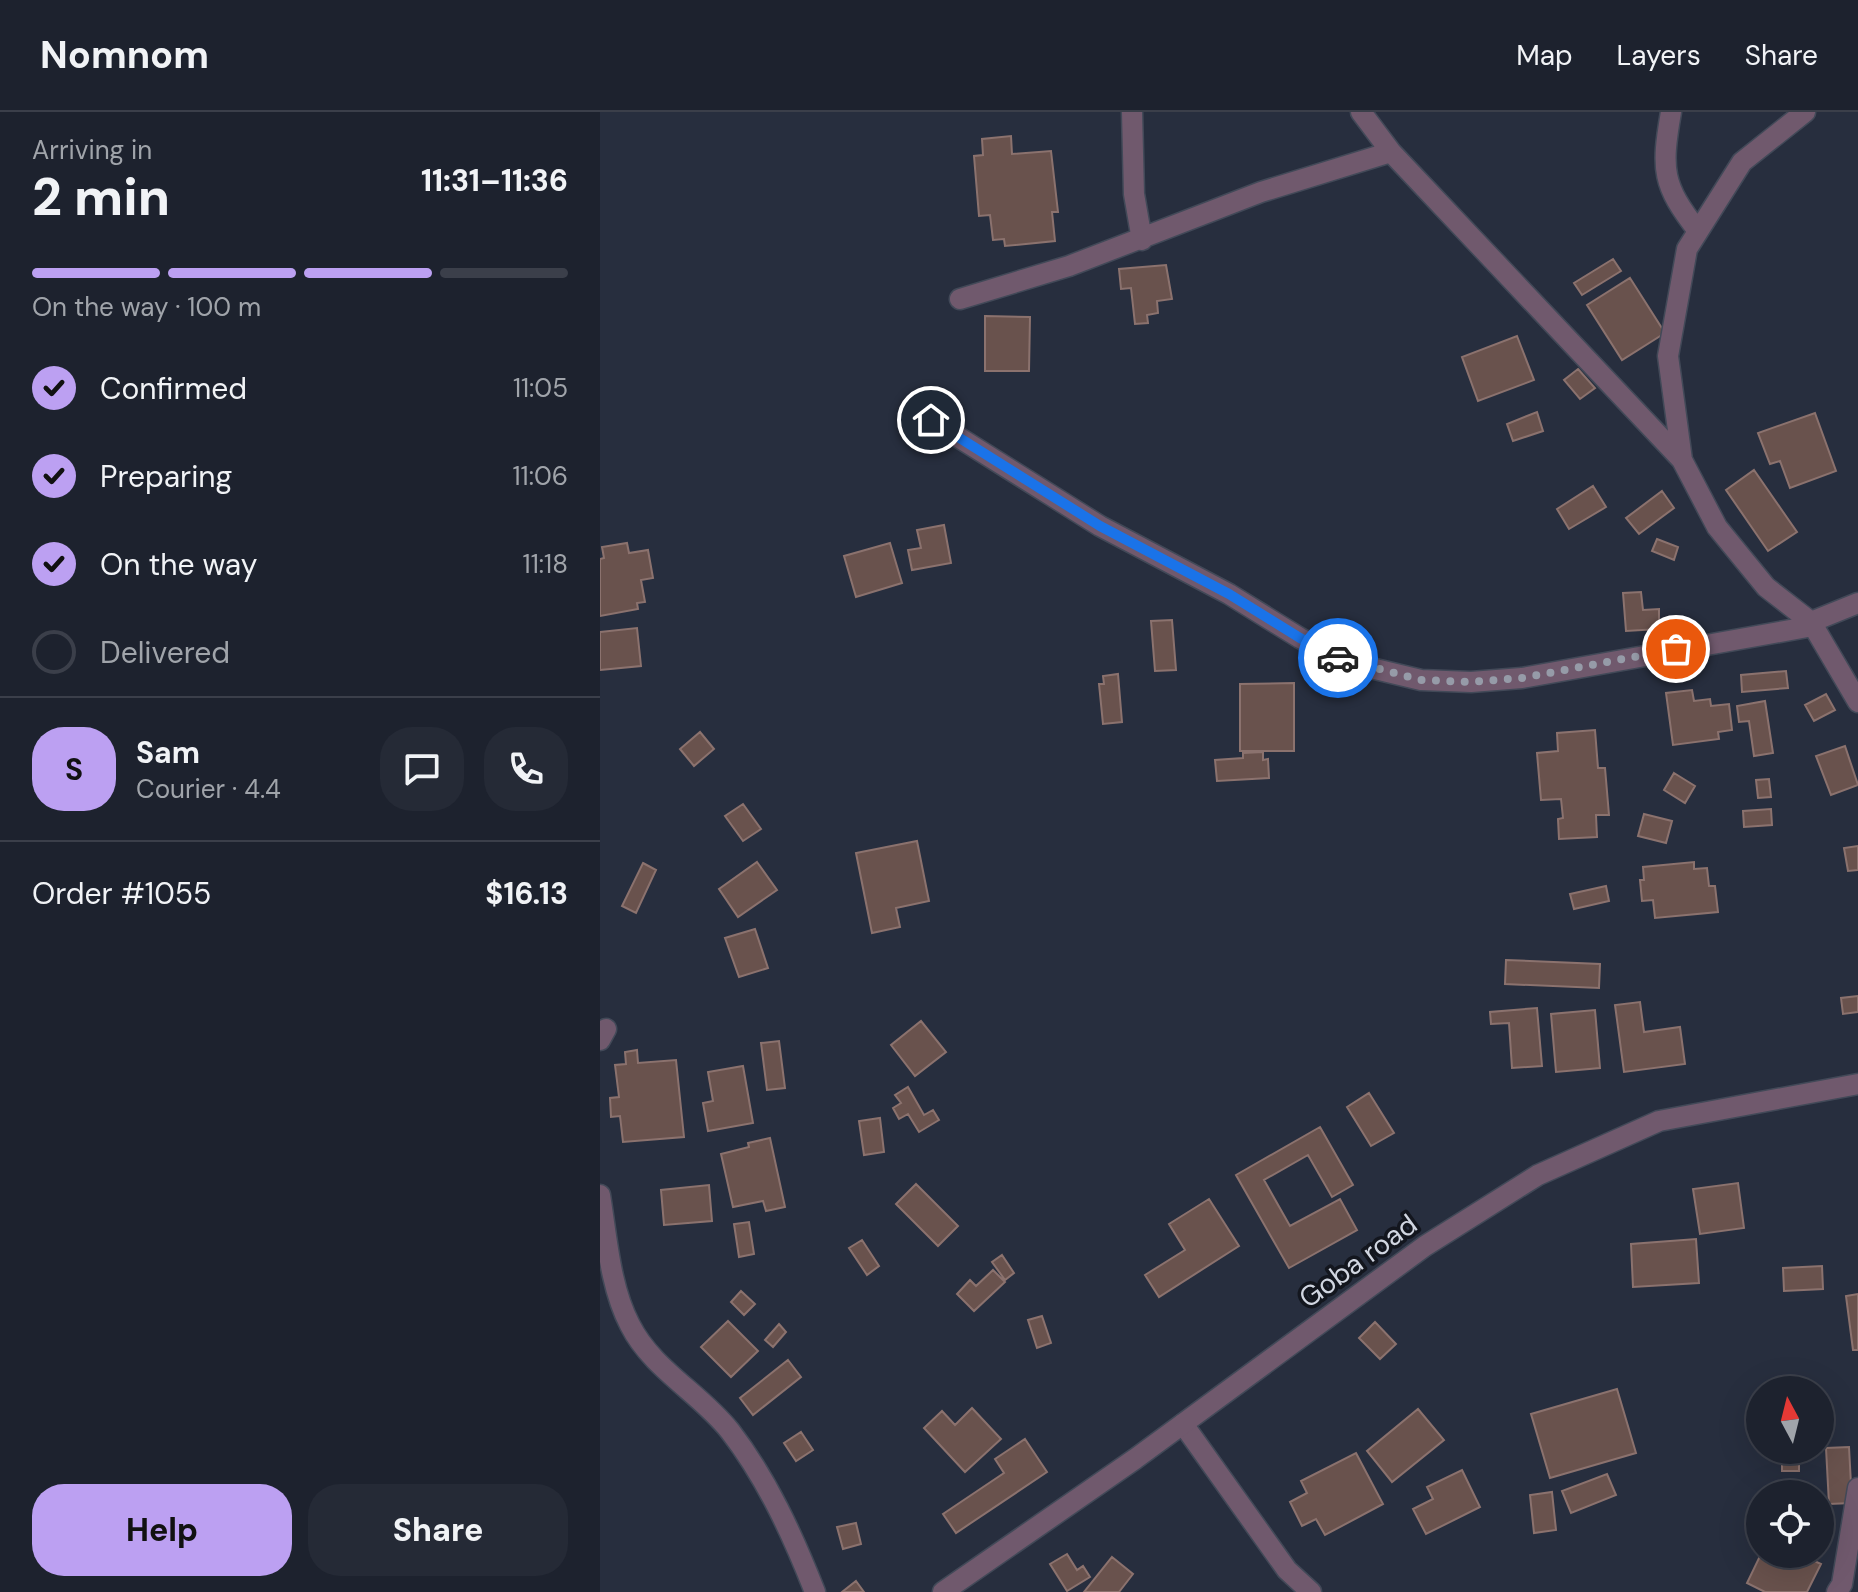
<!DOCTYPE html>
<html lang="en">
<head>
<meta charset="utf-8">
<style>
  :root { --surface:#1d222e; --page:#252a36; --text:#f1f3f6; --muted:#a0a4aa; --line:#3b3f4a; --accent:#bca0f2 }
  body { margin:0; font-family:"DM Sans",sans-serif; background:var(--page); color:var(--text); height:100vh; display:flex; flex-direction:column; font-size:30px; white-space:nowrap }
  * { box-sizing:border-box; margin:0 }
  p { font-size:26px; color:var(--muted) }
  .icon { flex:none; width:44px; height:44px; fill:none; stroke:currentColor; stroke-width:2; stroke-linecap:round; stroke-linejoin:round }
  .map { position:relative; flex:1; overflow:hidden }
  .side { display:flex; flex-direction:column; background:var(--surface); width:600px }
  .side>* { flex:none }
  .needle { width:52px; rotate:353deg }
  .controls { position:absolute; left:1146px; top:1264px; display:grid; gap:16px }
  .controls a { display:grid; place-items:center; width:88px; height:88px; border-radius:50%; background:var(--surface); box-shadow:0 8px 32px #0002,0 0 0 2px var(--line); font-size:40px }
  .pin { position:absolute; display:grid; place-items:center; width:68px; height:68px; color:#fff; margin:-34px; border:4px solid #fff; border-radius:50%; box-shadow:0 2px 8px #0007 }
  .courier { position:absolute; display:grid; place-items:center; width:80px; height:80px; margin:-40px; border:6px solid #1a73e8; border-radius:50%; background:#fff; color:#222; box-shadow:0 2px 10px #0007 }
  .overview em { font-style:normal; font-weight:800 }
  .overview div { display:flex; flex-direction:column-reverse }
  .overview { display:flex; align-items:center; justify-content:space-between; height:136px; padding:0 32px }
  h1 { font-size:52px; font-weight:800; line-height:60px }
  .bar { display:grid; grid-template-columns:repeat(4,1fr); gap:12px 8px; align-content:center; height:96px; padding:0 32px }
  .bar i { height:10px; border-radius:6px; background:var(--line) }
  .bar .active { background:var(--accent) }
  .bar p { grid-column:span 4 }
  .line { display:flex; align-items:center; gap:20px; padding:0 32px; border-top:2px solid var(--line) }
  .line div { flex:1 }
  .round { display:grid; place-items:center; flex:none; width:84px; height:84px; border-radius:32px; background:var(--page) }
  ol { padding:0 32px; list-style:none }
  li { display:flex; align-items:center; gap:24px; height:88px }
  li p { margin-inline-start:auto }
  li .icon { padding:8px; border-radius:50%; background:var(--accent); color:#111; stroke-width:4 }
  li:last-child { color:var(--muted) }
  li i { width:44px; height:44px; border:4px solid var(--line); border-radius:50% }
  .cta { display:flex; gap:16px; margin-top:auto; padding:16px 32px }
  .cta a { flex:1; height:92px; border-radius:32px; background:var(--accent); color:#111; font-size:32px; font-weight:800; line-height:92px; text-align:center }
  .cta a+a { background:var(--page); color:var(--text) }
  header { display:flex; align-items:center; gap:48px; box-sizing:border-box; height:112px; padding:0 40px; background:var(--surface); border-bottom:2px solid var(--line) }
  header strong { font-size:38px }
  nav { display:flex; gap:44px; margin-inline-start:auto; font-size:28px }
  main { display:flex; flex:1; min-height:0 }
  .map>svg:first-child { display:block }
  .building { fill:#69524d; stroke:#8b726e; stroke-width:2 }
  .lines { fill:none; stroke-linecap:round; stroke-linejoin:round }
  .minor-casing { stroke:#424958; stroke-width:23 }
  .tertiary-casing { stroke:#424958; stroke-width:23 }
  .minor { stroke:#70596d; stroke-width:20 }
  .tertiary { stroke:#70596d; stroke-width:20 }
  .done { stroke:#969ba8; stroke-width:8; stroke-dasharray:0 14.4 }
  .route { stroke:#1a73e8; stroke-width:10 }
  .labels { text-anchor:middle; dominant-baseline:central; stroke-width:7; stroke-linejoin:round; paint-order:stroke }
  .street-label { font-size:28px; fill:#d1d6e1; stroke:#13161e }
</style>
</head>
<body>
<header>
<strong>Nomnom</strong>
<nav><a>Map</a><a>Layers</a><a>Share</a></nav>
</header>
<main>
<section class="side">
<div class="overview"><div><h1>2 min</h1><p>Arriving in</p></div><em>11:31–11:36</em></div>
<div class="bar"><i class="active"></i><i class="active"></i><i class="active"></i><i></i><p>On the way · 100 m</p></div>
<ol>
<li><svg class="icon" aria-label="check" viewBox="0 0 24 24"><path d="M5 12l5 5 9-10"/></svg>Confirmed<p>11:05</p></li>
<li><svg class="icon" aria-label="check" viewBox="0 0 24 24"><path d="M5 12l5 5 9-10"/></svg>Preparing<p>11:06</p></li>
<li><svg class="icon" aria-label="check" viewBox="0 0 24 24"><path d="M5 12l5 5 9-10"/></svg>On the way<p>11:18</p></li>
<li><i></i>Delivered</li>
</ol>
<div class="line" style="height:144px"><b class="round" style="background:var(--accent);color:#111">S</b><div><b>Sam</b><p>Courier · 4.4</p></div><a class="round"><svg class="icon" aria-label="chat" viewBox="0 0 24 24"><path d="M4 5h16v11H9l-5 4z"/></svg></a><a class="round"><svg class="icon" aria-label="phone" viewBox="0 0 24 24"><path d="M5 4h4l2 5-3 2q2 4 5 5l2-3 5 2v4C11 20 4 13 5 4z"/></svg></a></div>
<div class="line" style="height:104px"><div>Order #1055</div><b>$16.13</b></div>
<div class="cta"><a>Help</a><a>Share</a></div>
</section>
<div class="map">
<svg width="1258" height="1480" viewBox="0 0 1258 1480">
  <rect width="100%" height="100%" fill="#272e3e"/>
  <!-- building -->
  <path class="building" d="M411,24L412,42L451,39L458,100H452L455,129L405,134L404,127L393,128L390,103L379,104L374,44L383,43L382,27Z
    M1013,147L1021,159L982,183L974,171Z
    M566,153L572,187L557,189L558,201L547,203L548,211L535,212L531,176L521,177L519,157Z
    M1030,166L1065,221L1022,248L987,193Z
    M385,204L430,205L429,259H385Z
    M917,224L934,268L878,289L862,245Z
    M978,257L995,276L980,287L964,268Z
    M937,300L943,319L913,329L907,312Z
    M1215,301L1236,359L1190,376L1180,349L1170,352L1158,321Z
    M1154,358L1197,420L1168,439L1126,378Z
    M993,374L1006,395L969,417L957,397Z
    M1062,379L1074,396L1039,422L1026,406Z
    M344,413L351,451L312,458L308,438L321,436L317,418Z
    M1057,427L1078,435L1074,448L1052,439Z
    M27,431L29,441L48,438L53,466L41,468L45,490L37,491L38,497L0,504V447L4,446L2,435Z
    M290,431L302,471L256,485L244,444Z
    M1041,480L1043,498L1059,497V517L1026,519L1023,481Z
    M572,508L576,558L555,559L551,509Z
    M37,516L41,554L0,558V520Z
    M1186,559L1188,576L1142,580L1141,563Z
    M518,562L522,610L503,612L499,572H504L503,564Z
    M694,571V639H640V572Z
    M1092,578L1094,589L1110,587L1111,594L1129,592L1132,618L1118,620L1119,627L1073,633L1066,581Z
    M1226,582L1235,598L1214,609L1205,593Z
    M1165,589L1173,641L1154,644L1149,609L1139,610L1137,594Z
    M995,618L998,656H1005L1009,703H996L997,725L959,727L958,707L963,706L961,687L941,688L937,641L958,639L957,621Z
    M100,620L114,637L94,654L80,637Z
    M1245,634L1258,673L1231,683L1216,644Z
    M663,640V648L668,647L669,666L617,669L615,648L643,646V641Z
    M1074,661L1095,674L1085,691L1064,678Z
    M1169,667L1171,685L1158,686L1156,668Z
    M143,692L161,717L143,729L125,704Z
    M1171,697L1172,713L1144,715L1143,699Z
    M1044,702L1072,709L1066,731L1038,724Z
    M317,729L329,789L296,796L300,815L272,821L256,741Z
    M1258,734V758L1248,759L1244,736Z
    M157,750L177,778L138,805L119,777Z
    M1094,750V757L1107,756L1109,774H1115L1118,800L1055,806L1053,788L1042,789L1040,768H1044L1043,755Z
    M43,751L56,758L36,801L22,794Z
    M1006,774L1009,789L974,797L970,782Z
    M155,817L168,856L139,865L125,826Z
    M906,848L1000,852L999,876L905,872Z
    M1258,884V900L1243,902L1241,886Z
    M1040,890L1044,920L1080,915L1085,952L1024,960L1015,893Z
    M937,896L942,954L912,956L909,911L891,912L890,900Z
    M995,898L1000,956L956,960L951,902Z
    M321,909L346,940L315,964L291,933Z
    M179,929L185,976L167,978L161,931Z
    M37,938L38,951L76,948L84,1025L23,1030L20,1004L11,1005L10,986L19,985L15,953L26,952L25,940Z
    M143,954L153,1011L108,1019L103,991L113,989L108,960Z
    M308,975L324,1003L333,998L339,1008L319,1020L308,1002L299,1007L293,996L301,991L295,983Z
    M769,981L794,1021L771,1034L747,995Z
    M280,1006L284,1040L264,1043L259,1009Z
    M720,1015L753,1073L732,1085L708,1043L664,1068L690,1114L740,1087L757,1118L689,1156L636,1063Z
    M170,1026L185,1095L166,1099L163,1089L133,1095L121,1042L149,1035L148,1031Z
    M1138,1071L1144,1116L1100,1122L1093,1077Z
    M316,1072L358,1114L338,1134L296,1092Z
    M109,1073L112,1109L64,1113L61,1078Z
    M609,1087L639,1134L559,1185L545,1163L585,1138L569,1112Z
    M149,1110L154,1142L139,1145L134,1112Z
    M1096,1127L1099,1171L1033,1175L1031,1132Z
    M262,1128L279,1154L267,1163L249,1136Z
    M402,1143L414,1161L405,1168L392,1150Z
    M1222,1154L1223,1177L1184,1179L1183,1156Z
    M393,1158L405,1170L374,1199L357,1182L370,1168L376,1174Z
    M141,1179L155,1192L144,1203L131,1190Z
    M1258,1182V1238H1253L1246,1184Z
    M442,1204L451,1231L437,1236L428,1208Z
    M128,1209L158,1239L131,1265L101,1235Z
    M775,1210L796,1232L780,1247L759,1226Z
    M179,1212L186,1220L173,1235L165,1228Z
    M188,1248L201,1265L153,1303L140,1286Z
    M1017,1277L1036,1341L950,1366L931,1302Z
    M372,1296L401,1327L365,1360L324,1316L342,1299L355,1313Z
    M818,1297L844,1328L792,1370L767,1339Z
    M201,1320L213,1338L196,1349L184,1331Z
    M425,1327L447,1360L356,1421L343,1402L404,1361L395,1347Z
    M1249,1335L1252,1391L1229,1392L1226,1336Z
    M756,1341L783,1392L725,1423L716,1407L702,1414L690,1390L707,1381L701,1369Z
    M1182,1341H1199V1359H1182Z
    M862,1358L880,1395L826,1422L813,1397L833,1387L827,1375Z
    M1007,1362L1016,1383L971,1401L962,1379Z
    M952,1380L956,1418L934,1421L930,1383Z
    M256,1411L261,1432L243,1437L237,1415Z
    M467,1442L477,1458L483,1454L490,1465L467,1479L450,1452Z
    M1161,1442H1199L1221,1452L1207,1480H1165L1147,1471Z
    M512,1445L533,1462L519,1480H484Z
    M256,1469L264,1480H242Z"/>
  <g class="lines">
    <defs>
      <path id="minor" d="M532,0L534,82L542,128
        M761,0L791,40L1082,348
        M1071,0C1061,58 1062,73 1098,119
        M1205,0L1142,50L1087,137L1068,244L1082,348L1117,415L1166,475L1211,510L1258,590
        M360,187L469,154L661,80L791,40
        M331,308L500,414L629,482L700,526L746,550L821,568L871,570L922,566L1213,514
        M1211,510L1258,491
        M0,928L6,917
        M0,1083C7,1126 10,1175 30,1213C52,1257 100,1281 130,1319C167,1367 193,1424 215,1480
        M583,1312L687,1458L711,1480
        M1237,1480L1242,1472L1258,1376"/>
      <path id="tertiary" d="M343,1480L535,1347L825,1134L938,1063L1059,1009L1258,972"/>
    </defs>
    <!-- minor casing -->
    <use href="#minor" class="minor-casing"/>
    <!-- tertiary casing -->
    <use href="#tertiary" class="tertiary-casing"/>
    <!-- minor -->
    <use href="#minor" class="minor"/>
    <!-- tertiary -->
    <use href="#tertiary" class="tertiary"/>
  </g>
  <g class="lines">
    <!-- done -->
    <path class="done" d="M738,546L821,568L871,570L922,566L1076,537"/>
    <!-- route -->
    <path class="route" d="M331,308L500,414L629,482L700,526L738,546"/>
  </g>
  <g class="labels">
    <!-- street labels -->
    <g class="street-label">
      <text transform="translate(758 1149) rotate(-36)">Goba road</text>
    </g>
  </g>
</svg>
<div class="controls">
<a><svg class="needle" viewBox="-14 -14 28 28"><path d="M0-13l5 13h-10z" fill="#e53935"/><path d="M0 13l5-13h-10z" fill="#a0a4aa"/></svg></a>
<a><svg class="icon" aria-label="locate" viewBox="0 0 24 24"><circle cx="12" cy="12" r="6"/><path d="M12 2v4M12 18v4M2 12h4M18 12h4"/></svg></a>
</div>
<div class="pin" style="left:1076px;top:537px;background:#ea580c"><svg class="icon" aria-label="bag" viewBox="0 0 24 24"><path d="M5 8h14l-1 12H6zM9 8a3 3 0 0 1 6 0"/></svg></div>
<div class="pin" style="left:331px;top:308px;background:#1f2937"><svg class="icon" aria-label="home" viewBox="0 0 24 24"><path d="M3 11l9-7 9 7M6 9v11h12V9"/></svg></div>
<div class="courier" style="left:738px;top:546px"><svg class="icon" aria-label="car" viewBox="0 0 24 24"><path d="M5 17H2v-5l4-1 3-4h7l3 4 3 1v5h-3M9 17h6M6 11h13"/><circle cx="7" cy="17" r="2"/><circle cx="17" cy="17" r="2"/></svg></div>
</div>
</main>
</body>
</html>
